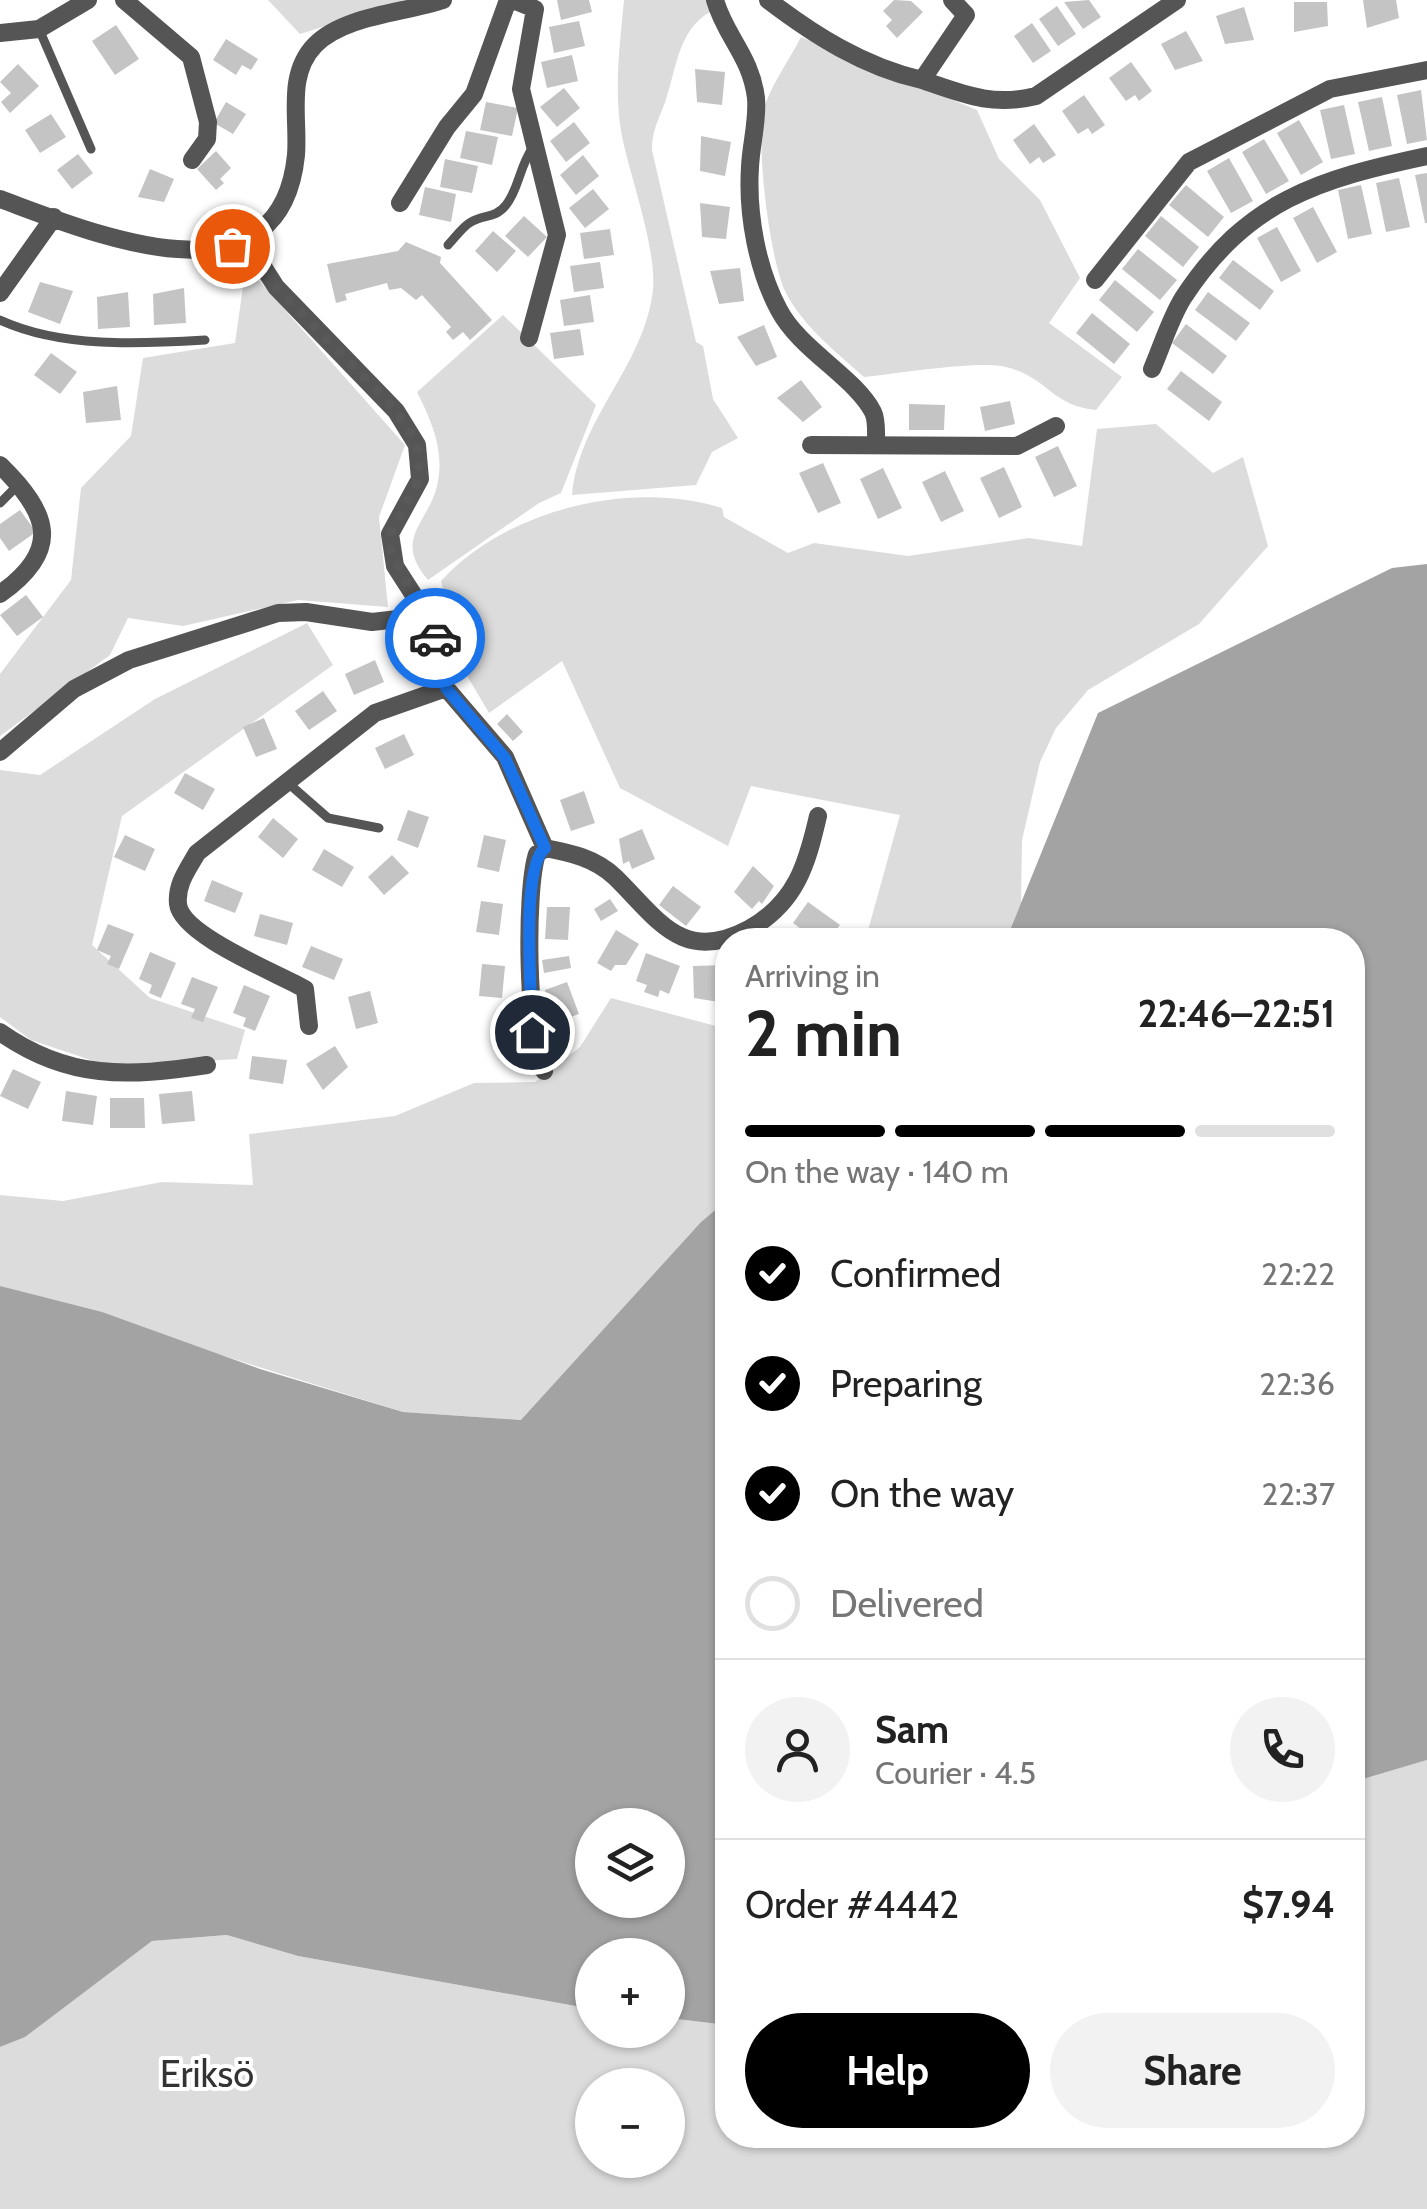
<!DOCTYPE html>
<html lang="en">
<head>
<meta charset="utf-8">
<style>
  :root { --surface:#fff; --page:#f2f2f2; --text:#222; --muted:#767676; --line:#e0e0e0; --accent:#000 }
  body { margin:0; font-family:Cabin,sans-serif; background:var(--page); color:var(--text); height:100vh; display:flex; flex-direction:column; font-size:38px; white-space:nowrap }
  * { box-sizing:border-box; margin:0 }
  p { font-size:32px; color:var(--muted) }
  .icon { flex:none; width:55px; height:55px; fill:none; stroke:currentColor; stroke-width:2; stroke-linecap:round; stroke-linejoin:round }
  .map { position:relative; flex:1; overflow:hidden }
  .details { position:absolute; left:715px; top:928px; width:650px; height:1220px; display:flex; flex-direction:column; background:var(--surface); border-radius:40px; box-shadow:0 2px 8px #0004 }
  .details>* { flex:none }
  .tools { position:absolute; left:575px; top:1808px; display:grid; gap:20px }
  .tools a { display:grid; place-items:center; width:110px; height:110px; border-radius:50%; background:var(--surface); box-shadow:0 2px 8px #0004; font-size:50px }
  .pin { position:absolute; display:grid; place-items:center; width:85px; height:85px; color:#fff; margin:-42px; border:5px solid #fff; border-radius:50%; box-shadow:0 2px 10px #0007 }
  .courier { position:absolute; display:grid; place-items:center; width:100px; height:100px; margin:-50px; border:8px solid #1a73e8; border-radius:50%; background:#fff; color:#222; box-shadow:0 2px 12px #0007 }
  .overview em { font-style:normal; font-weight:700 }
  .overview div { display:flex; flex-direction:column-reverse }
  .overview { display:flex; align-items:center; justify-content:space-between; height:170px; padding:0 30px }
  h1 { font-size:65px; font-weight:700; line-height:75px }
  .bar { display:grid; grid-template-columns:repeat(4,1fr); gap:15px 10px; align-content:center; height:120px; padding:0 30px }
  .bar i { height:12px; border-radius:8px; background:var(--line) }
  .bar .selected { background:var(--accent) }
  .bar p { grid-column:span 4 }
  .line { display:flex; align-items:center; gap:25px; padding:0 30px; border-top:2px solid var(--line) }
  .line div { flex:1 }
  .round { display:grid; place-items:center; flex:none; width:105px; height:105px; border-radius:52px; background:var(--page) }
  ol { padding:0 30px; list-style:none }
  li { display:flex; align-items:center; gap:30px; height:110px }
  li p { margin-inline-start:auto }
  li .icon { padding:10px; border-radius:50%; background:var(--accent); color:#fff; stroke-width:4 }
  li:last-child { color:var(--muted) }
  li i { width:55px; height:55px; border:5px solid var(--line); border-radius:50% }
  .cta { display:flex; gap:20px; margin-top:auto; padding:20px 30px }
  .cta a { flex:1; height:115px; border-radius:60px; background:var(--accent); color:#fff; font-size:40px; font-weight:700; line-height:115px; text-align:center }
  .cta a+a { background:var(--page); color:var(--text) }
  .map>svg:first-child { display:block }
  .green { fill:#dcdcdc; fill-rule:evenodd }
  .water { fill:#a3a3a3; fill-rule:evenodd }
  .building { fill:#c4c4c4 }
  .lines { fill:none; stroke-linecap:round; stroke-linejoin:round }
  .lane { stroke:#555; stroke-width:9 }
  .street { stroke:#555; stroke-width:18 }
  .done { stroke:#595959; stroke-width:10; stroke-dasharray:0 18 }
  .route { stroke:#1a73e8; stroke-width:12 }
  .labels { text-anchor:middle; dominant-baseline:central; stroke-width:8; stroke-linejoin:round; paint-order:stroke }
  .park-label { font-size:38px; fill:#333; stroke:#fff }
</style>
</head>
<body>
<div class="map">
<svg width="1427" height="2209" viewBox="0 0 1427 2209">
  <rect width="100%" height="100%" fill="#fff"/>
  <!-- green -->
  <path class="green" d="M268,0H408L300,34Z
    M624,0H709L710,12C679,30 677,65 667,96C661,116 652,128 652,150L696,342L703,346L713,399L738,438L712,452L696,485L572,495C579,420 640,370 652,297C660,254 629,176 621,131C614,88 620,43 624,0Z
    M801,37L977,110L999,159L1040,200L1080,278L1049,323L1122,377L1096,410C1050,405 1048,377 1006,367C978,360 897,374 864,377C835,351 804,327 786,293C770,263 754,137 765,105C773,82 790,59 801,37Z
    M246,266L405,445L379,517L388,607L298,600L183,626L128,618L110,655L0,736V674L71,580L81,488L131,436L143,358L235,343Z
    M503,315L596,405L561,493L539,503L428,580C391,536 431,523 438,481C444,449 431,420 417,392Z
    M1156,424L1213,473L1243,457L1268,546L1199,624L1088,690L1056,728L1040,762L1022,840L1021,903L1006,940H859L867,934L900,815L751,786L728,846L620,788L562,661L489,713L462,667L441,581C505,510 631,479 722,508L724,517L788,553L814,543L908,556L1029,538L1082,546L1097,429Z
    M307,623L333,665L122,816L92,945L150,998L245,1030L237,1059L111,1067L31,1040L0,1017V770L40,775L155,699Z
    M611,998L727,1029V1200L701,1222L522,1420L403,1412L0,1286V1195L63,1201L162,1182L253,1185L249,1134L395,1116L474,1083L535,1082L580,1047Z
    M1427,1760V2209H0V2047L25,2036L152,1941L228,1935L298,1956L592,2009V2030H668V2018L727,2025L728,2135H1352L1353,1782ZM592,2085H668V2160H592Z"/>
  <!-- water -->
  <path class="water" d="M1427,564V1760L1353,1782L1352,940H1006L1098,713L1392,568Z
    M727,1200V2025L668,2018V1955H592V2009L298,1956L227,1935L152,1941L25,2037L0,2047V1286L102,1312L260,1369L403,1412L521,1420L701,1222ZM592,1825H668V1900H592Z"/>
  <!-- building -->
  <path class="building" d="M557,0H589L592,12L561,20Z
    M894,0L911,1L923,12L897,38L886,26L892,20L883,11Z
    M1089,0L1101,17L1083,29L1064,2Z
    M1363,0H1396L1399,18L1367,28Z
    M1294,2H1327L1328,26L1294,32Z
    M1057,6L1076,34L1058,46L1039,19Z
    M1244,7L1254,40L1225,44L1216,16Z
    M579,21L585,46L554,53L549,27Z
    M1032,23L1051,51L1033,63L1014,36Z
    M116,25L139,59L115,75L92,41Z
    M1186,31L1203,61L1175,70L1161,44Z
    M226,39L258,59L251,70L242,65L236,75L213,60Z
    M572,55L578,81L547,88L541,62Z
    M1131,62L1152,91L1139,101L1135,95L1126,101L1109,78Z
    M18,64L39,86L10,113L1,102L11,93L0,82Z
    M695,69L725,72L722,105L697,102Z
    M564,88L580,108L557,127L540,107Z
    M1421,90L1427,140L1407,144L1397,95Z
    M1084,95L1105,125L1092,134L1088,128L1078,134L1062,111Z
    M1382,97L1392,146L1369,151L1358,102Z
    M226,102L246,114L233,134L214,123Z
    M486,102L518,108L512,136L480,130Z
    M1344,105L1355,154L1331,159L1320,110Z
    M51,114L66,137L40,153L25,130Z
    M1299,120L1323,162L1301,175L1277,133Z
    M574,122L590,143L566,162L550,141Z
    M1034,124L1056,155L1043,163L1039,157L1030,164L1013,140Z
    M466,131L498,137L492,165L460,158Z
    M701,136L731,142L725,176L700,171Z
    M1264,139L1289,181L1266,194L1242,152Z
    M216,151L231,168L220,179L224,183L216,190L197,169Z
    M78,154L93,173L72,189L57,170Z
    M583,155L599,176L576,195L560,175Z
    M1229,158L1253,201L1231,213L1207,171Z
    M445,159L478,166L472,193L440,187Z
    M150,169L174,179L164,202L138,197Z
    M1427,173V223H1425L1415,175Z
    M1399,178L1410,227L1386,232L1376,183Z
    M1186,185L1224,217L1208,237L1169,205Z
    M1361,185L1372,234L1348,239L1338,190Z
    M425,187L456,194L451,222L419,215Z
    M593,189L609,209L585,228L569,208Z
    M700,203L730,207L726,239L702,237Z
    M1313,207L1337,252L1317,263L1293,218Z
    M524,216L547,237L528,257L505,236Z
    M1161,216L1199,247L1183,267L1145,236Z
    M1277,227L1301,271L1281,282L1257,238Z
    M610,229L614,255L584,259L580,233Z
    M493,231L516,251L497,272L475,251Z
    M406,242L441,257L440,263L492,320L470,340L463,332L453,340L446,332L451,327L422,295L416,300L401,288L389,290L387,283L345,294L347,300L336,303L327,264L398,251Z
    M1138,249L1177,280L1160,300L1122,269Z
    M1233,260L1274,291L1260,310L1219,278Z
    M600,262L604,288L574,292L570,266Z
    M740,268L744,301L719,304L710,271Z
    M1115,280L1154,312L1137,332L1099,300Z
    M40,282L73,291L60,324L28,312Z
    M184,288L186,323L154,325L153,294Z
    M128,292L130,327L98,329L97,297Z
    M1208,292L1250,323L1236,341L1195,310Z
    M590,295L594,322L564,326L560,300Z
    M1092,313L1130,344L1114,364L1076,333Z
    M1186,324L1227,356L1213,374L1172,343Z
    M764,325L777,357L756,366L737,337Z
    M580,329L584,355L554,359L550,333Z
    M51,353L77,372L60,394L34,375Z
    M1181,371L1222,402L1209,421L1167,389Z
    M801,380L822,407L803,422L777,398Z
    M117,386L121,420L86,423L83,392Z
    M1010,401L1015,424L985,431L980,407Z
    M909,404L945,405L944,430H909Z
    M1058,446L1077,486L1054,497L1035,457Z
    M823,463L841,503L818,513L799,473Z
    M1004,467L1022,507L999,518L980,478Z
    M883,468L902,508L878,519L860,479Z
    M945,471L964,511L941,522L922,482Z
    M20,510L36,532L9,551L0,538V524Z
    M26,595L43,617L17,636L0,615Z
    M375,660L384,682L354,695L345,674Z
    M323,691L337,711L309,730L295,711Z
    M507,714L523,732L513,741L497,724Z
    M264,718L277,749L256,757L243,727Z
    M404,734L414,755L385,769L375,748Z
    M185,773L215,789L203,810L174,793Z
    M584,791L595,823L571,831L560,800Z
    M408,810L429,817L418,848L397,840Z
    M273,818L298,839L283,858L258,837Z
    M642,829L655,859L632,869L629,861L623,864L619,839Z
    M125,835L155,849L145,871L114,857Z
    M484,835L506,840L499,872L477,867Z
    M324,849L354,867L342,887L312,870Z
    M392,855L409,873L384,895L368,877Z
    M753,866L774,886L762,904L759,901L752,909L734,892Z
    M212,880L243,893L235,913L204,901Z
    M673,886L701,907L686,926L659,905Z
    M610,899L618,911L601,921L594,909Z
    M481,901L503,904L499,935L476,932Z
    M808,902L840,925L832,935L823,929L816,940L793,923Z
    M547,907H570L568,940L545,939Z
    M260,914L293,923L287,945L254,936Z
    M108,924L134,934L119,969L107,964L111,956L97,950Z
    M616,930L639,944L626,965H615L611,971L597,963Z
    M311,946L343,959L334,980L302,967Z
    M150,952L176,963L161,998L149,993L152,985L139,979Z
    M646,953L680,966L669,994L660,990L658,997L644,992L647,985L636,981Z
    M569,956L571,968L544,973L542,960Z
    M482,964L505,966L502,998L479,996Z
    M728,965V995H719V1002L694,998L693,966Z
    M192,977L218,987L203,1022L191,1018L195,1009L181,1004Z
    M567,982L579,1014L557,1022L545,990Z
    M244,985L270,996L255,1031L243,1026L246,1018L233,1013Z
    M370,991L378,1023L356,1029L348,997Z
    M335,1046L348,1067L323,1090L306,1064Z
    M252,1056L287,1060L283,1084L249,1079Z
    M13,1069L41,1082L28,1109L0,1096Z
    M66,1091L97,1096L93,1125L62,1121Z
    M192,1091L195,1121L162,1124L159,1094Z
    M110,1098H144L145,1128H110Z"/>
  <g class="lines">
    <!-- lane -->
    <path class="lane" d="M39,29L91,149
      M448,245C454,239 463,226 471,222C484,214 495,219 506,205C519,189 519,167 533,147
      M0,320C61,348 139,344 205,340
      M0,503L19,484
      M288,783L328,818L379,828"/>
    <!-- street -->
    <path class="street" d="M124,0L191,57L208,122L207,139L192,160
      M513,0L535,9L521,89L557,235L529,338
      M715,0C725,36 751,56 756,98C758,121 751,144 750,167C747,214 757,269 779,310C800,350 855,377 873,412C877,420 876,433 876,442
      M768,0C814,35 864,67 922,80
      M952,0L966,15L922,80C963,94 992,107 1036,96L1177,0
      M0,33L39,29L88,0
      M0,199C90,232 280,314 296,155C299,118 286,75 315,45C344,15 405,13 443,0
      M400,203L447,127L474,94L508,0
      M1095,280L1189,162L1330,89L1427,70
      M0,293L54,217
      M1152,369C1162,346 1170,319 1183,298C1247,200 1319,179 1427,156
      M811,445L1017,446L1056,426
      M0,465C50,514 62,550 0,594
      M422,608L433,627L446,688L505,757L545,848
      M0,752L74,689L129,660L278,613L306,612L372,622L398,619L422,608L395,566L390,534L420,479L417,445L396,411L276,287L246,240
      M309,1026L305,989C277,973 181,935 178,904C176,884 188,869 197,853L375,713L446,688
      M0,1032C68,1080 128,1077 207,1065
      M544,1071C527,1038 525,890 537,854L545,848C571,853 595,858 615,877C657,918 682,965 749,929C796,903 807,864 818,816"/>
  </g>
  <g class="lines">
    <!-- done -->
    <path class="done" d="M232,246L246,240L276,287L396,410L417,444L420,478L390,534L391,552L435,638"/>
    <!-- route -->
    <path class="route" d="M435,638L446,688L505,758L545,848C520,868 532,996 532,1032"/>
  </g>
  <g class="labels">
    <!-- park labels -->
    <g class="park-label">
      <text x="207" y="2073">Eriksö</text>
    </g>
  </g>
</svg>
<div class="tools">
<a><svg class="icon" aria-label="layers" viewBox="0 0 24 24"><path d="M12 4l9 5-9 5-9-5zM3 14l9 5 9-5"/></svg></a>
<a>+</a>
<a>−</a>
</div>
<div class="pin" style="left:232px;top:246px;background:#ea580c"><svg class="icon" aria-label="bag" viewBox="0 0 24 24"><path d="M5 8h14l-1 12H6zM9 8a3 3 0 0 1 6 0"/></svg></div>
<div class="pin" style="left:532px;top:1032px;background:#1f2937"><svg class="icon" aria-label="home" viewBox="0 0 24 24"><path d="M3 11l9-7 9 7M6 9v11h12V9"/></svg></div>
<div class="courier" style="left:435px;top:638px"><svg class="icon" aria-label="car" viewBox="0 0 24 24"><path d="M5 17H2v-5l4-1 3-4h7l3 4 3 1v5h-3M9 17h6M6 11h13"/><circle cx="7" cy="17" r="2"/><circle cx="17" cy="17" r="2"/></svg></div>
<section class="details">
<div class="overview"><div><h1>2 min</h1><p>Arriving in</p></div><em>22:46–22:51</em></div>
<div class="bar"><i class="selected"></i><i class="selected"></i><i class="selected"></i><i></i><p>On the way · 140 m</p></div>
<ol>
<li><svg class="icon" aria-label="check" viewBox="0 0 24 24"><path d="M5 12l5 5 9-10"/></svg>Confirmed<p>22:22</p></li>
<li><svg class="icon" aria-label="check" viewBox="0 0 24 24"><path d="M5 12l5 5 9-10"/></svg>Preparing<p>22:36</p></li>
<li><svg class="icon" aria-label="check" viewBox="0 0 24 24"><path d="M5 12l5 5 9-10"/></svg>On the way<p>22:37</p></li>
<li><i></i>Delivered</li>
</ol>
<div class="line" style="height:180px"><a class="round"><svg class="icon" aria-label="person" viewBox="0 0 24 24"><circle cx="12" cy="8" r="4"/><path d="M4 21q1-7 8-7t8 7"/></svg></a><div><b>Sam</b><p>Courier · 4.5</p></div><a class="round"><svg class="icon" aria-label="phone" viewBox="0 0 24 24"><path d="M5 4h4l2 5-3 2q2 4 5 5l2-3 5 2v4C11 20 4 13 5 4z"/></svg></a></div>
<div class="line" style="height:130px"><div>Order #4442</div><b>$7.94</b></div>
<div class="cta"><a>Help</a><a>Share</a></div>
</section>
</div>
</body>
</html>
